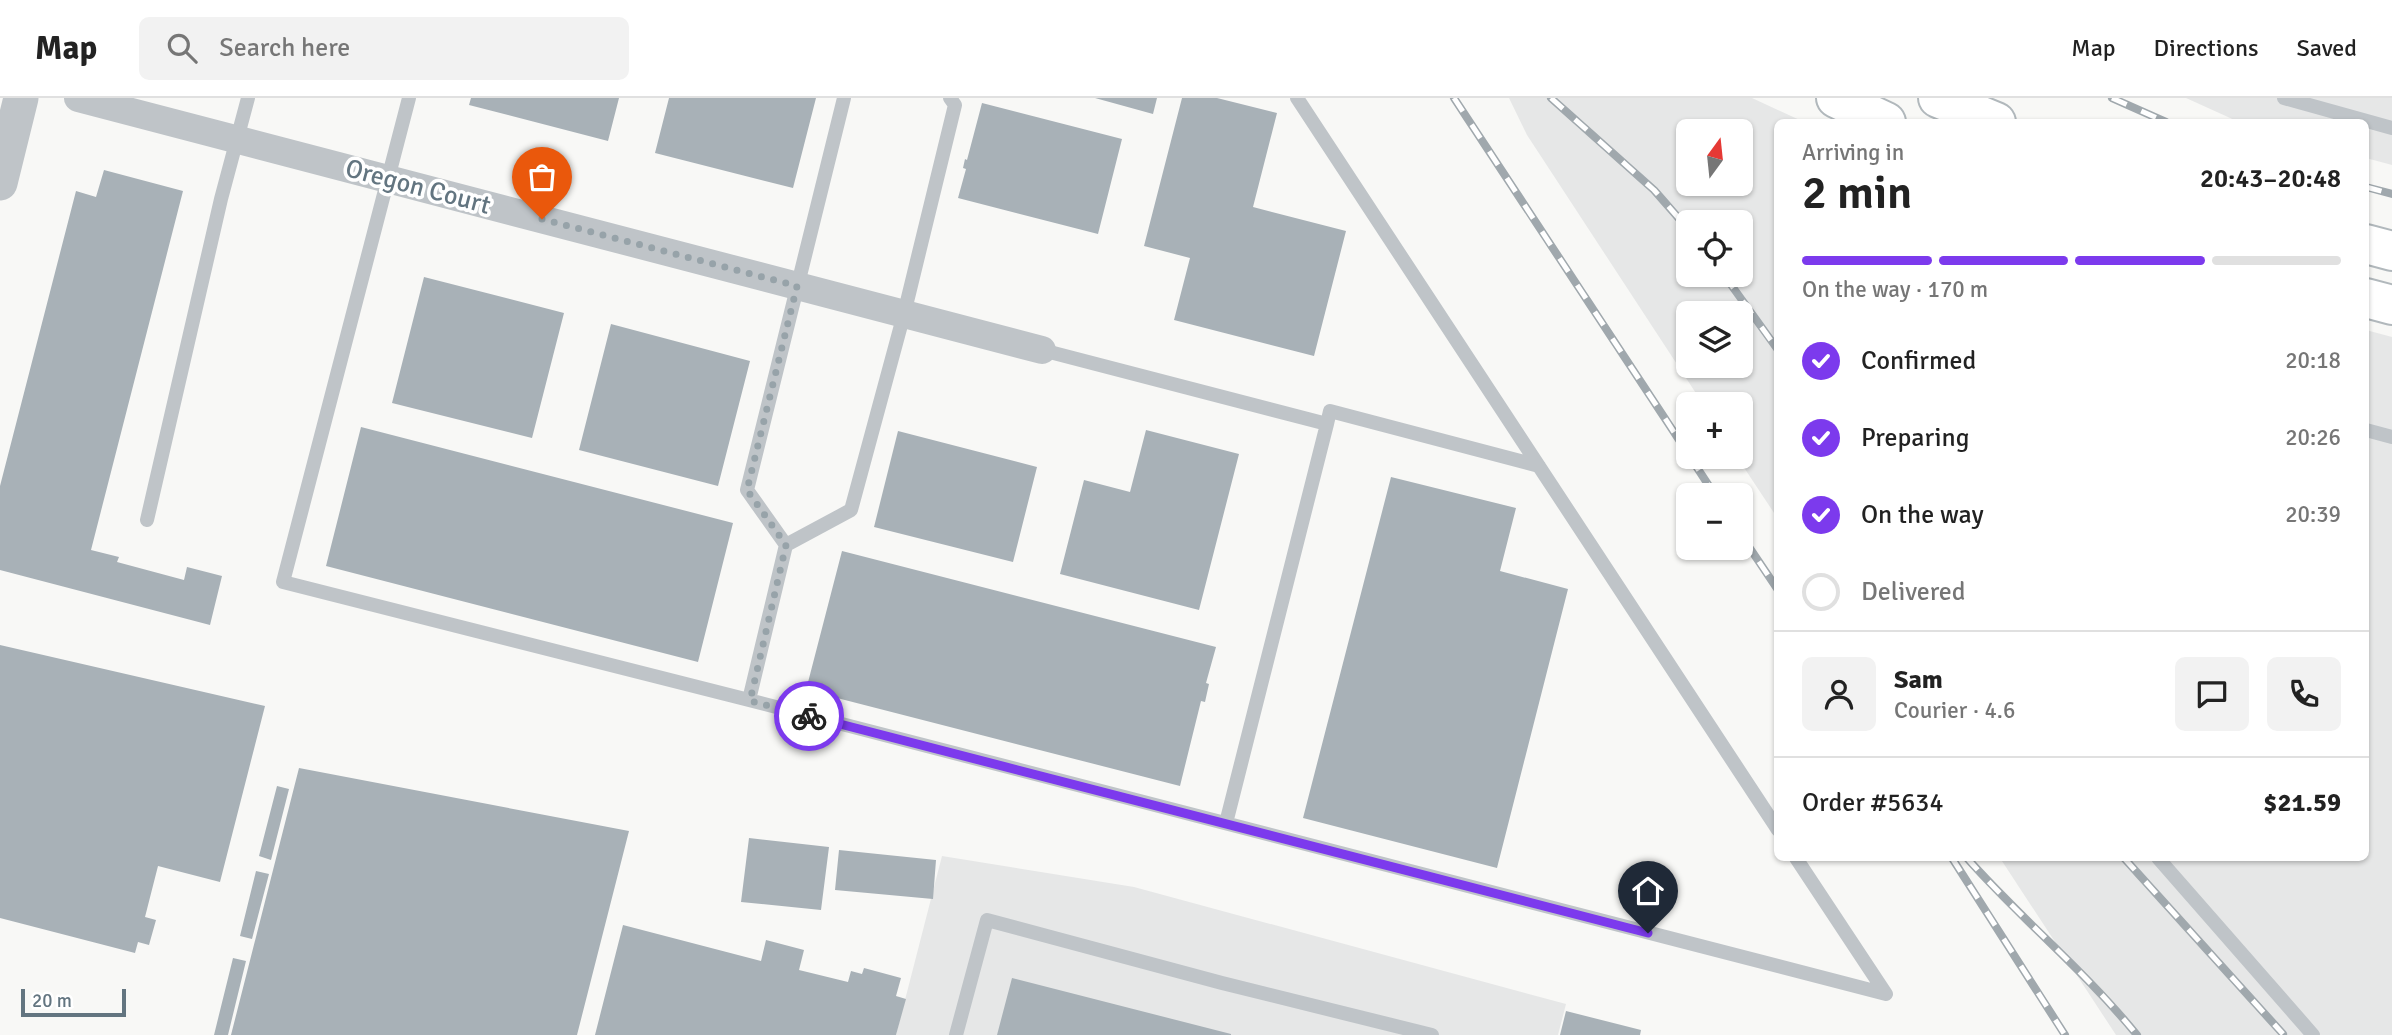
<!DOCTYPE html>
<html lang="en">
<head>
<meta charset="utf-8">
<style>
  :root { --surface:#fff; --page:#f2f2f2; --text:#222; --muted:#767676; --line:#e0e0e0; --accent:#7c3aed }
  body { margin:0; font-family:Signika,sans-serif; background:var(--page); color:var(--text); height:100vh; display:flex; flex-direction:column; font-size:26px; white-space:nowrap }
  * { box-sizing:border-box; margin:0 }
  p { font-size:23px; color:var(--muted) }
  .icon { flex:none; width:38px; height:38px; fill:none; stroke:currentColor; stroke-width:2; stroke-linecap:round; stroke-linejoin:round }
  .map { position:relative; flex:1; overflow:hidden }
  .sheet { position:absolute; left:1774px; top:21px; width:595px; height:742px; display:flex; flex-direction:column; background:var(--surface); border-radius:10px; box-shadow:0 2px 5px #0004 }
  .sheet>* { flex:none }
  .needle { width:46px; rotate:15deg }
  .controls { position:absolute; left:1676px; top:21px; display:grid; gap:14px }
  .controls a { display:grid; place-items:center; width:77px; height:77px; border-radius:10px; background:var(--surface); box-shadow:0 2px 5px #0004; font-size:35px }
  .scale { position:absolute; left:21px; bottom:18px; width:105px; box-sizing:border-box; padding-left:7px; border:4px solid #637580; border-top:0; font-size:19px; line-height:24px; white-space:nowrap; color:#637580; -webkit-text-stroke:5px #fff; paint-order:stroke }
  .pin { position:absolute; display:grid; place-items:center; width:60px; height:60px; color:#fff; margin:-72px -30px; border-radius:50% 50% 50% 0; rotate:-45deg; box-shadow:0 0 7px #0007 }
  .pin .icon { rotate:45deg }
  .courier { position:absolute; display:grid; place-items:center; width:70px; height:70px; margin:-35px; border:5px solid #7c3aed; border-radius:50%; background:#fff; color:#222; box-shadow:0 2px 9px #0007 }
  .overview em { font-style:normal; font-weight:600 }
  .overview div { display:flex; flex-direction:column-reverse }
  .overview { display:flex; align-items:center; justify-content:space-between; height:119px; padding:0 28px }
  h1 { font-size:46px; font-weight:600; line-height:52px }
  .bar { display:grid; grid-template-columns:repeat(4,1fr); gap:10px 7px; align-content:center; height:84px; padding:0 28px }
  .bar i { height:9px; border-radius:5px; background:var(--line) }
  .bar .selected { background:var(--accent) }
  .bar p { grid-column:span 4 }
  .line { display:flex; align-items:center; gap:18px; padding:0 28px; border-top:2px solid var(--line) }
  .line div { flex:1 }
  .round { display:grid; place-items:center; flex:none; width:74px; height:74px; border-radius:10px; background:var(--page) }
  ol { padding:0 28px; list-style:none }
  li { display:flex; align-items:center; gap:21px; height:77px }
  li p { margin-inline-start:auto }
  li .icon { padding:7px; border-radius:50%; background:var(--accent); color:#fff; stroke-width:4 }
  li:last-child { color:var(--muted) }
  li i { width:38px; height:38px; border:4px solid var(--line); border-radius:50% }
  header { display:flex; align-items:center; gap:42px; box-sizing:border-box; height:98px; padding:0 35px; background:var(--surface); border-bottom:2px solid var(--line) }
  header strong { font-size:33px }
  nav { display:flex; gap:38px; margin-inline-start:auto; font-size:24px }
  .search { width:490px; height:63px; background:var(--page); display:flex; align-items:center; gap:18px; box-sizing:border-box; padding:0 24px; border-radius:10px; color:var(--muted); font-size:26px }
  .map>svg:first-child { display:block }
  .built { fill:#e6e7e7; fill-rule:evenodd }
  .building { fill:#a8b1b7 }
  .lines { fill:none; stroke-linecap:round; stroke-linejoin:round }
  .secondary-casing { stroke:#b1b8bc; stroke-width:42 }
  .service { stroke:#bfc4c8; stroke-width:14 }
  .minor { stroke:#bfc4c8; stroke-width:28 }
  .tertiary { stroke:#bfc4c8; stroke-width:35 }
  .secondary { stroke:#fff; stroke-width:38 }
  .rail-casing { stroke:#a0a8ad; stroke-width:8 }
  .rail { stroke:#fff; stroke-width:5; stroke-dasharray:16; stroke-linecap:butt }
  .done { stroke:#97a3a9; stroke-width:7; stroke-dasharray:0 12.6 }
  .route { stroke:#7c3aed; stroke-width:9 }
  .labels { text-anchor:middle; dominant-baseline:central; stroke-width:7; stroke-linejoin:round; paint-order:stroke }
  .street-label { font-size:26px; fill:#637580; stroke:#fff }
</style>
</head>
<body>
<header>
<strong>Map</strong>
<div class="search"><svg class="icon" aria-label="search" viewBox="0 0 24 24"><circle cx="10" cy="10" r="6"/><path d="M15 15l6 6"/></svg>Search here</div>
<nav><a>Map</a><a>Directions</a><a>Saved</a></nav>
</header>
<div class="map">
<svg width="2392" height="937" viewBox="0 0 2392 937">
  <rect width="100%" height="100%" fill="#f8f8f6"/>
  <!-- built -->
  <path class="built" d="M1509,0H1752L1804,24H1778V421L1737,359H1741V306H1703L1527,37ZM1689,33H1741V86H1689ZM1689,124H1741V177H1689ZM1689,215H1741V268H1689Z
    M2186,0H2392V67L2366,60V24H2239Z
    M2366,232L2392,239V937H2116L2000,760H2366Z
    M942,758L1134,789L1566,906L1558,937H896Z"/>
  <!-- building -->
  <path class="building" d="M471,0H619L608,43L469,7Z
    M669,0H816L793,90L655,55Z
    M1095,0H1157L1153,16Z
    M1182,0H1217L1277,15L1253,109L1346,133L1314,258L1174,222L1190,160L1144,148Z
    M982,5L1122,41L1098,136L958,100L966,71L963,70L965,61L967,62Z
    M104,72L183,93L91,452L119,459L117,464L184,482L187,469L222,478L210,527L0,472V388L76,93L96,99Z
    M424,179L564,215L532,340L392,305Z
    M611,226L750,263L718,388L579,352Z
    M361,329L733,425L698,564L326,468Z
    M1146,332L1239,356L1199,512L1060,476L1084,382L1130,394Z
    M898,333L1037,369L1013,464L874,429Z
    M1391,379L1516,410L1500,473L1568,491L1497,770L1303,720Z
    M842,453L1216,549L1206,585L1209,586L1205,604L1201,603L1180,688L806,592Z
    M0,547L265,608L220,784L158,768L145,819L156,822L149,847L138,844L135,855L0,820Z
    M299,670L629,733L577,937H231Z
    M277,688L289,691L271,762L259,758Z
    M749,740L829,749L821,812L741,804Z
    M839,752L936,762L933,801L835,792Z
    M256,773L269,776L252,841L240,838Z
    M623,827L761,863L766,842L804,852L799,872L848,884L851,873L862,876L864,870L901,880L896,898L906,901L896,937H595Z
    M233,860L246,863L228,937H214Z
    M1012,880L1231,936V937H997Z
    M1566,913L1641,932L1640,937H1560Z"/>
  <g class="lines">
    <defs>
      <path id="secondary" d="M1836,0L1886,24
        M1938,0L1996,24
        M2366,146L2392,153
        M2366,200L2392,207"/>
    </defs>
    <!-- secondary casing -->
    <use href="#secondary" class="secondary-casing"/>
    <!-- service -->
    <path class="service" d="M409,0L283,484L749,602
      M844,0L747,392L786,447L749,602L1886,896L1796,760
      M1297,0L1778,732
      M2284,0L2392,30
      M1042,252L1327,326L1330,313L1539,368
      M2366,332L2392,339
      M147,422L221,101L248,0
      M786,447L851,412L904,216L955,7L950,0
      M1226,725L1327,326
      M2158,760L2313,937
      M956,937L987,822L1222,885L1432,937"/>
    <!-- minor -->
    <path class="minor" d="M78,0L1042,252"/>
    <!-- tertiary -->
    <path class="tertiary" d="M0,85L21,0"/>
    <!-- secondary -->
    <use href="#secondary" class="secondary"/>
    <defs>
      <path id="rail" d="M1454,0L1689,357
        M1551,0L1654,92L1689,132
        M2112,0L2166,24
        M2366,89L2392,96
        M1724,177L1778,252
        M1690,359L1715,397
        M1741,437L1778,492
        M1952,760L2065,937
        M1967,760C2021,821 2085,873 2137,937
        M2124,760L2283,936"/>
    </defs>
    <!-- rail casing -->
    <use href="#rail" class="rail-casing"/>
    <!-- rail -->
    <use href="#rail" class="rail"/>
  </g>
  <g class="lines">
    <!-- done -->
    <path class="done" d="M542,121L797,188L747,392L786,447L750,603L809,618"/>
    <!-- route -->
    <path class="route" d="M809,618L1648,835"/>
  </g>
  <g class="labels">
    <!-- street labels -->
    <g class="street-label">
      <text transform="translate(418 89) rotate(15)">Oregon Court</text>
    </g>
  </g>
</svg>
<div class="controls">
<a><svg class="needle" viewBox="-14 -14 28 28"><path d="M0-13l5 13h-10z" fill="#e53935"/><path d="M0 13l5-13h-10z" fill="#767676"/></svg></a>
<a><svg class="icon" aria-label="locate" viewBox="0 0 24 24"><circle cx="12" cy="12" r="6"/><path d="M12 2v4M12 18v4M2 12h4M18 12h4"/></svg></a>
<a><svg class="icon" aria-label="layers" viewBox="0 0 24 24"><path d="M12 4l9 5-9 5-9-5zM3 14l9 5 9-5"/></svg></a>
<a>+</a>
<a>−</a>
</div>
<div class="scale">20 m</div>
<div class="pin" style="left:542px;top:121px;background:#ea580c"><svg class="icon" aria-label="bag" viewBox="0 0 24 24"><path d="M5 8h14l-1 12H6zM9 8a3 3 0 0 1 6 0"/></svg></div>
<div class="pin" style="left:1648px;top:835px;background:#1f2937"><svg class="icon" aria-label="home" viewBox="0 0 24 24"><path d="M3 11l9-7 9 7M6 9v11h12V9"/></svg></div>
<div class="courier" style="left:809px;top:618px"><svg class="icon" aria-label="bike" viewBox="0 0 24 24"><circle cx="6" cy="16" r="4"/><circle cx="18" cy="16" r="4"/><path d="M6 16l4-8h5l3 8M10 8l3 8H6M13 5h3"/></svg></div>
<section class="sheet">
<div class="overview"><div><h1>2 min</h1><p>Arriving in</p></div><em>20:43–20:48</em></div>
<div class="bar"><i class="selected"></i><i class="selected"></i><i class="selected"></i><i></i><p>On the way · 170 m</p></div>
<ol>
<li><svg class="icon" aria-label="check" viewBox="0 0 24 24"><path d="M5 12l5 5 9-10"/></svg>Confirmed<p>20:18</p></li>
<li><svg class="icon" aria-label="check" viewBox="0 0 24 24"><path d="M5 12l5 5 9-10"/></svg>Preparing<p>20:26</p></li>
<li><svg class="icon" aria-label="check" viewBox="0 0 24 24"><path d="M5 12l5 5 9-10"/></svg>On the way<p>20:39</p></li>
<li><i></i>Delivered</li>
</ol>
<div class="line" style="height:126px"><a class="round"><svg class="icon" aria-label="person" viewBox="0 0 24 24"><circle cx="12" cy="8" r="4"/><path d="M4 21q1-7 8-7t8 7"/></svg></a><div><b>Sam</b><p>Courier · 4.6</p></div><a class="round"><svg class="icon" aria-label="chat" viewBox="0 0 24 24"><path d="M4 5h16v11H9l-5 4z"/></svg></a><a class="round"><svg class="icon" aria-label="phone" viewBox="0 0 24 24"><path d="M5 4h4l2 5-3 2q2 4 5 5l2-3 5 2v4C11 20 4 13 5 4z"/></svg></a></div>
<div class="line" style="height:91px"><div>Order #5634</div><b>$21.59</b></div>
</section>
</div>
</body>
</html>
